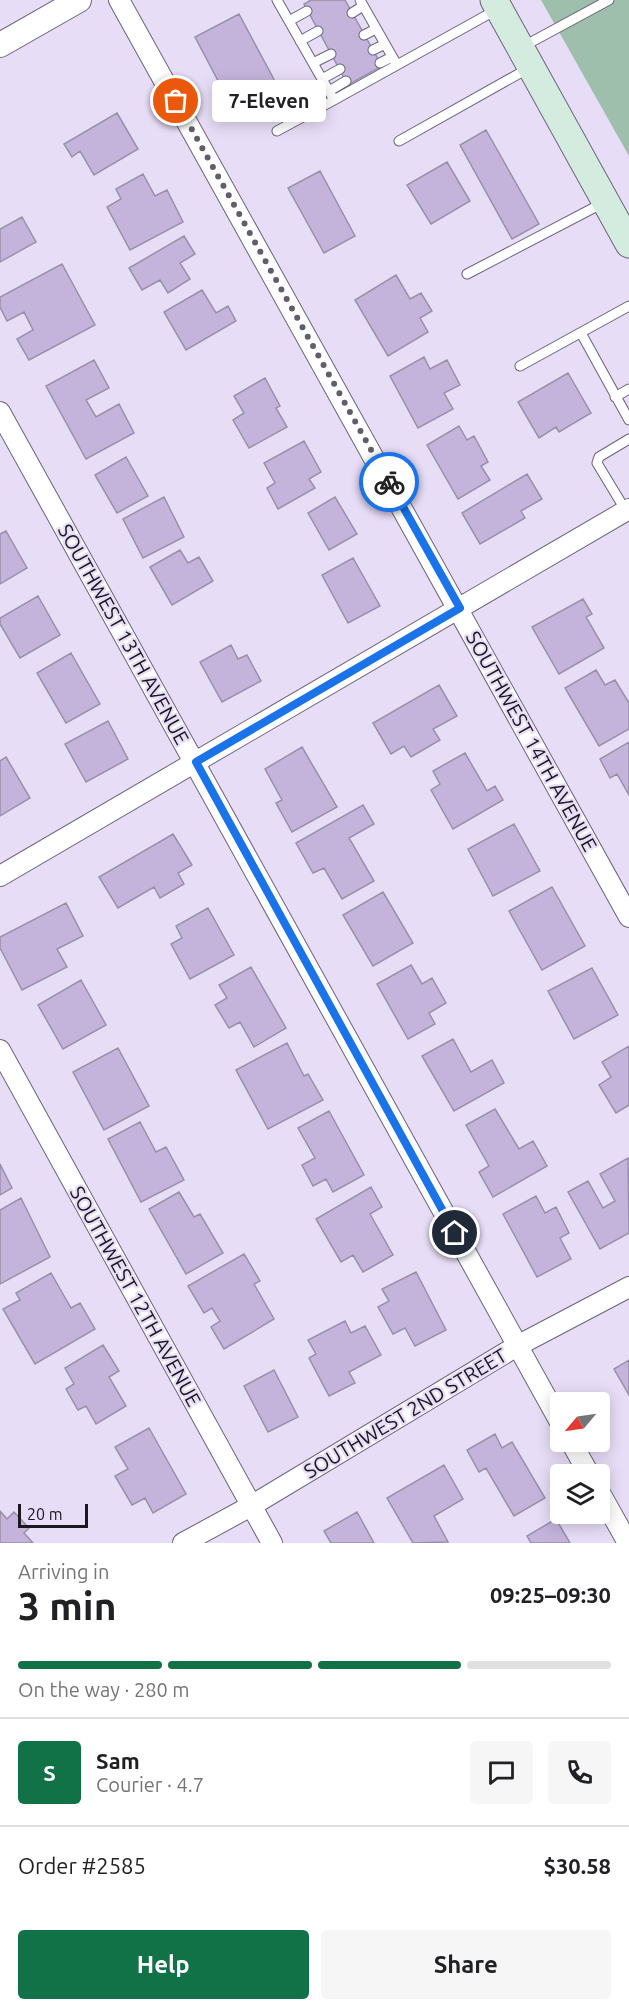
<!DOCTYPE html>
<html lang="en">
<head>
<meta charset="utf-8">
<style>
  :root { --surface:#fff; --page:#f6f6f6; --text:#202124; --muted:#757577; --line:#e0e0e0; --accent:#117248 }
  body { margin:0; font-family:Ubuntu,sans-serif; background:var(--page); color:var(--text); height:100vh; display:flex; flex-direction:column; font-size:22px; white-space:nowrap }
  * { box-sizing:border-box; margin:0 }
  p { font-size:20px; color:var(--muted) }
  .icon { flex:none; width:33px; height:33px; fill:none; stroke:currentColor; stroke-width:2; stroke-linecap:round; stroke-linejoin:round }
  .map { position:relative; height:1543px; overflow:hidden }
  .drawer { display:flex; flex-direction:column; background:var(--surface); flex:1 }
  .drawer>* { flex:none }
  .needle { width:39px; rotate:241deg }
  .controls { position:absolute; left:550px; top:1392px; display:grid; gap:12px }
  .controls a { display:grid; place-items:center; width:60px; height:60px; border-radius:6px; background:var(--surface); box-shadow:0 3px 15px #0003; font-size:30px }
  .scale { position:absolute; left:18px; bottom:15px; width:70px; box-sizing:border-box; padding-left:6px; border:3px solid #1b1720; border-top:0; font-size:16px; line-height:21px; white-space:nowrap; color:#1b1720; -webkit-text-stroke:4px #e7ddf7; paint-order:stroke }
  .pin { position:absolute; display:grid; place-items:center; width:51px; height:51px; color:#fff; margin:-26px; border:3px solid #fff; border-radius:50%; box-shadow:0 2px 6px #0007 }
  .courier { position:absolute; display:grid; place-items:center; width:60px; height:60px; margin:-30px; border:4px solid #1a73e8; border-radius:50%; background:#fff; color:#222; box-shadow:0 2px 8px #0007 }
  .bubble { position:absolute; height:42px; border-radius:6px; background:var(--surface); box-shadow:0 3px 15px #0003; font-size:20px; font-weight:700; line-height:42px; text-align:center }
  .headline em { font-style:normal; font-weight:700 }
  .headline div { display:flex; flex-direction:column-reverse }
  .headline { display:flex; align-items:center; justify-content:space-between; height:102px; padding:0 18px }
  h1 { font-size:39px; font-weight:700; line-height:45px }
  .bar { display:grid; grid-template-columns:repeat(4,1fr); gap:9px 6px; align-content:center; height:72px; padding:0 18px }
  .bar i { height:8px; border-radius:4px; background:var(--line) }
  .bar .current { background:var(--accent) }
  .bar p { grid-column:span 4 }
  .line { display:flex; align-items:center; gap:15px; padding:0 18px; border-top:2px solid var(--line) }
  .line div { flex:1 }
  .round { display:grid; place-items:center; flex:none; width:63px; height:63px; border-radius:6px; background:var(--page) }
  .button { display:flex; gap:12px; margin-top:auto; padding:12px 18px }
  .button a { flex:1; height:69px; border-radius:6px; background:var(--accent); color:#fff; font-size:24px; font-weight:700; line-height:69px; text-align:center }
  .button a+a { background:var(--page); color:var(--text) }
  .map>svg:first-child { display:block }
  .green { fill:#9ebfab }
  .building { fill:#c4b4dc; stroke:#9990a8; stroke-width:1.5 }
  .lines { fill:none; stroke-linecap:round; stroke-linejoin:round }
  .service-casing { stroke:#6c637a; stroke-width:11 }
  .minor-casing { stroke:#6c637a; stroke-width:22 }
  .tertiary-casing { stroke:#6c637a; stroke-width:26 }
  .secondary-casing { stroke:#6c637a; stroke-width:29 }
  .service { stroke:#fff; stroke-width:9 }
  .minor { stroke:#fff; stroke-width:20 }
  .tertiary { stroke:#fff; stroke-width:24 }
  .secondary { stroke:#d4ecdf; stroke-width:27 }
  .done { stroke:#625c6b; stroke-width:6; stroke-dasharray:0 10.8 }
  .route { stroke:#1a73e8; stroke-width:8 }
  .labels { text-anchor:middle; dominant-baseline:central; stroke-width:4.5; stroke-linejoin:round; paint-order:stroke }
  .street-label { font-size:20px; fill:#1b1720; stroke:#e7ddf7 }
</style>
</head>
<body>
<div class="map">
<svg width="629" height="1543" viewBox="0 0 629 1543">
  <rect width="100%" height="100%" fill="#e7ddf7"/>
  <!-- green -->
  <path class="green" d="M541,0H629V156Z"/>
  <!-- building -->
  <path class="building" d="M311,0H345L382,66L348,85L304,4Z
    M239,14L278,87L234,111L195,37Z
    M117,113L138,149L94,175L80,151L72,157L64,144Z
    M486,130L539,224L512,239L460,145Z
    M447,162L470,201L431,224L407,185Z
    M320,171L355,236L324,253L288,188Z
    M143,174L155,196L167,190L183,222L130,250L107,207L121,199L116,189Z
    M22,217L36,242L0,262V229Z
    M184,236L195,254L180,263L190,279L168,293L160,280L142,290L129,268Z
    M62,264L95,325L29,360L17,339L33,330L24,312L7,321L0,307V297Z
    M396,275L410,299L421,293L432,311L420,318L428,332L388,356L355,300Z
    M202,290L216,313L228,306L236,321L186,350L164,312Z
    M424,357L430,369L447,360L460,385L444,393L453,409L418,428L390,376Z
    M94,360L109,388L86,400L96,417L119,404L134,433L86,459L46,386Z
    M568,373L591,413L559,432L556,427L539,438L518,402Z
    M265,378L280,406L276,408L287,427L249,448L233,420L244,413L234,396Z
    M459,426L467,440L474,436L488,462L481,466L490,480L458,499L427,445Z
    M304,441L321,472L309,479L315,488L278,509L267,488L275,483L264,463Z
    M126,457L148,496L117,513L95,475Z
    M527,474L542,499L521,511L525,518L480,544L462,513Z
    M164,497L184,537L143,558L123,519Z
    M335,497L357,534L329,550L308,513Z
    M6,531L27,568L0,584V534Z
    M180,550L188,563L199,557L213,581L172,605L150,567Z
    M353,558L380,606L348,623L322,575Z
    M38,596L60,635L20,658L0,624V618Z
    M583,599L592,614L586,617L604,648L559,674L532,627Z
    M231,645L238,659L247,655L261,681L222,702L200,662Z
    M71,653L100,704L66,723L37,673Z
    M596,670L605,685L615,680L629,703V729L599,746L565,688Z
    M439,685L457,716L433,729L440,740L411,757L404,746L391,754L373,723Z
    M108,721L128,759L86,782L65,744Z
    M629,742V795L617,774L610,778L600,759Z
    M302,747L337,807L292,832L276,803L282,800L265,769Z
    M465,753L487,791L495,786L503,800L453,829L431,790L440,784L433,771Z
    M6,757L30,798L0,816V761Z
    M363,805L374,824L349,838L374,881L342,899L324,868L313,873L296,843Z
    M514,824L540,871L493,896L468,849Z
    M173,834L192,865L178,873L184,884L160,898L154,887L118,908L99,877Z
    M552,887L585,946L542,970L509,911Z
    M383,892L413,943L373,966L343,915Z
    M66,903L83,936L57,949L67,967L22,990L0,948V937Z
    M208,908L234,955L190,979L171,944L182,938L176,926Z
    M411,965L422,984L432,978L446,1003L429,1013L435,1024L408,1039L377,984Z
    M251,967L286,1028L254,1047L240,1022L229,1028L215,1005L227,998L219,985Z
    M592,968L618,1015L574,1039L548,991Z
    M81,980L106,1025L63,1049L38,1005Z
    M453,1039L471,1072L492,1060L504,1083L454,1111L422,1056Z
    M287,1043L304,1076L308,1074L323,1100L268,1129L236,1070Z
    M629,1046V1105L616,1113L599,1085L611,1077L602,1062Z
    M118,1048L149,1106L104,1130L73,1072Z
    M495,1109L519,1149L533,1141L547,1166L493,1197L479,1172L489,1166L466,1125Z
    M329,1111L364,1175L333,1192L326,1179L313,1186L302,1165L315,1158L298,1128Z
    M140,1122L156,1152L166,1147L184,1180L141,1202L108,1139Z
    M628,1158L629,1233L600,1249L568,1192L588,1181L603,1208L615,1201L600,1174Z
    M0,1164L12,1188L0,1195Z
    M371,1187L382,1207L370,1214L393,1255L363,1272L353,1255L341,1262L316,1219Z
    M179,1192L194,1217L200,1214L223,1253L186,1274L149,1209Z
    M536,1196L545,1213L556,1207L569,1233L560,1238L571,1259L537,1277L503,1214Z
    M21,1198L50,1257L0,1284V1210Z
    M244,1254L260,1281L254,1284L274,1319L224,1349L211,1327L220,1321L212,1308L204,1313L188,1286Z
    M416,1272L446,1330L415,1346L405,1328L393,1334L378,1307L389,1301L382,1289Z
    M51,1273L71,1308L80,1303L95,1329L35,1364L3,1309L20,1300L16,1293Z
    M345,1321L351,1333L365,1326L381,1355L349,1372L355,1383L329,1396L309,1358L316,1354L308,1340Z
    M103,1345L119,1371L109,1377L126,1406L96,1424L86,1406L78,1410L66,1389L74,1384L65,1368Z
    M629,1360V1395L614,1369Z
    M274,1370L298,1417L268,1432L244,1386Z
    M149,1428L186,1494L153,1513L145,1498L132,1505L115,1476L128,1469L115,1447Z
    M495,1434L502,1448L512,1442L545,1498L514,1516L486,1468L479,1472L467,1450Z
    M444,1465L463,1499L434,1516L448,1542L413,1543L387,1498Z
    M0,1511L7,1519L14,1512L29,1528L24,1533L33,1543H0Z
    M357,1512L374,1543H331L324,1531Z
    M556,1519L570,1543H531L527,1536Z"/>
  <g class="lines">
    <defs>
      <path id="service" d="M277,0L334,100L496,10
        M360,0L397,65
        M352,13L363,6
        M289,21L307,11
        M364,35L376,29
        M300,41L318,31
        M524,46L609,0
        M373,50L385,44
        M313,63L331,54
        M380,63L392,57
        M322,79L340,69
        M329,91L346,81
        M277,131L334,100
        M399,141L529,68
        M467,274L603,203
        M581,333L629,420
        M520,366L629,306
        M615,397L629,389
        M626,511L597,463L599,457L629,439"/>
      <path id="minor" d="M119,0L629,917
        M0,412L561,1424
        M0,876L629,509
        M0,1050L272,1543
        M571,1442L589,1474
        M600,1493L628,1543
        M183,1543L251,1506L517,1346L629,1287"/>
      <path id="tertiary" d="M0,45L79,0"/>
      <path id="secondary" d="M494,0L629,244"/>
    </defs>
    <!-- service casing -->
    <use href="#service" class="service-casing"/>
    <!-- minor casing -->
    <use href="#minor" class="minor-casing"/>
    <!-- tertiary casing -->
    <use href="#tertiary" class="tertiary-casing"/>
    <!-- secondary casing -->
    <use href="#secondary" class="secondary-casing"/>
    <!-- service -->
    <use href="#service" class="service"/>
    <!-- minor -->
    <use href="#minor" class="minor"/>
    <!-- tertiary -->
    <use href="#tertiary" class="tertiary"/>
    <!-- secondary -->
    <use href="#secondary" class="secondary"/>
  </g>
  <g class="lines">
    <!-- done -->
    <path class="done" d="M176,101L389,482"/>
    <!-- route -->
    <path class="route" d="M389,482L460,608L196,762L455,1233"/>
  </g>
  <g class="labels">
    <!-- street labels -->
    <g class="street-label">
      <text transform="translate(124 634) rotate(61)">SOUTHWEST 13TH AVENUE</text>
      <text transform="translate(532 741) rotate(61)">SOUTHWEST 14TH AVENUE</text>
      <text transform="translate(136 1296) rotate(61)">SOUTHWEST 12TH AVENUE</text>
      <text transform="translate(405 1413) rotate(-31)">SOUTHWEST 2ND STREET</text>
    </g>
  </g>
</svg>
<div class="controls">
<a><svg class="needle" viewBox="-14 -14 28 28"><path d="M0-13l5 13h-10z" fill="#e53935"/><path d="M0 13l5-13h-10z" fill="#757577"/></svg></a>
<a><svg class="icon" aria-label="layers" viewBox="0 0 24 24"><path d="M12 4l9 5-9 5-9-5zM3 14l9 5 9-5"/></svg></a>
</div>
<div class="scale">20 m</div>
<div class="pin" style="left:176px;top:101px;background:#ea580c"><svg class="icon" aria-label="bag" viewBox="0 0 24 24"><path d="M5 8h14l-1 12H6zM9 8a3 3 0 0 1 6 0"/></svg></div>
<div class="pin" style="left:455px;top:1233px;background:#1f2937"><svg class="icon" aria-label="home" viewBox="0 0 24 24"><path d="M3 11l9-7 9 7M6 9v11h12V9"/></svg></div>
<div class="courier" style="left:389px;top:482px"><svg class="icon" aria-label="bike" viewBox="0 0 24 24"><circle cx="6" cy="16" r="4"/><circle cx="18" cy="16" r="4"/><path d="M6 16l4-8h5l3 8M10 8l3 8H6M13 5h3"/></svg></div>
<div class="bubble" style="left:212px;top:80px;width:114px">7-Eleven</div>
</div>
<section class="drawer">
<div class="headline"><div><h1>3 min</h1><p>Arriving in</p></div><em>09:25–09:30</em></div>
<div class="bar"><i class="current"></i><i class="current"></i><i class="current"></i><i></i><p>On the way · 280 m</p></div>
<div class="line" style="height:108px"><b class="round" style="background:var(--accent);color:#fff">S</b><div><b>Sam</b><p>Courier · 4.7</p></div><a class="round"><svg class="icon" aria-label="chat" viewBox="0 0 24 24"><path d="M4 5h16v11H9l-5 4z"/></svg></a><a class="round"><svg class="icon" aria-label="phone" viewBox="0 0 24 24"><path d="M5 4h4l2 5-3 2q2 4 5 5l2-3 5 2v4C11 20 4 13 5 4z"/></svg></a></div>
<div class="line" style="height:78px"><div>Order #2585</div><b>$30.58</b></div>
<div class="button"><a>Help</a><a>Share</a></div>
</section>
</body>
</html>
